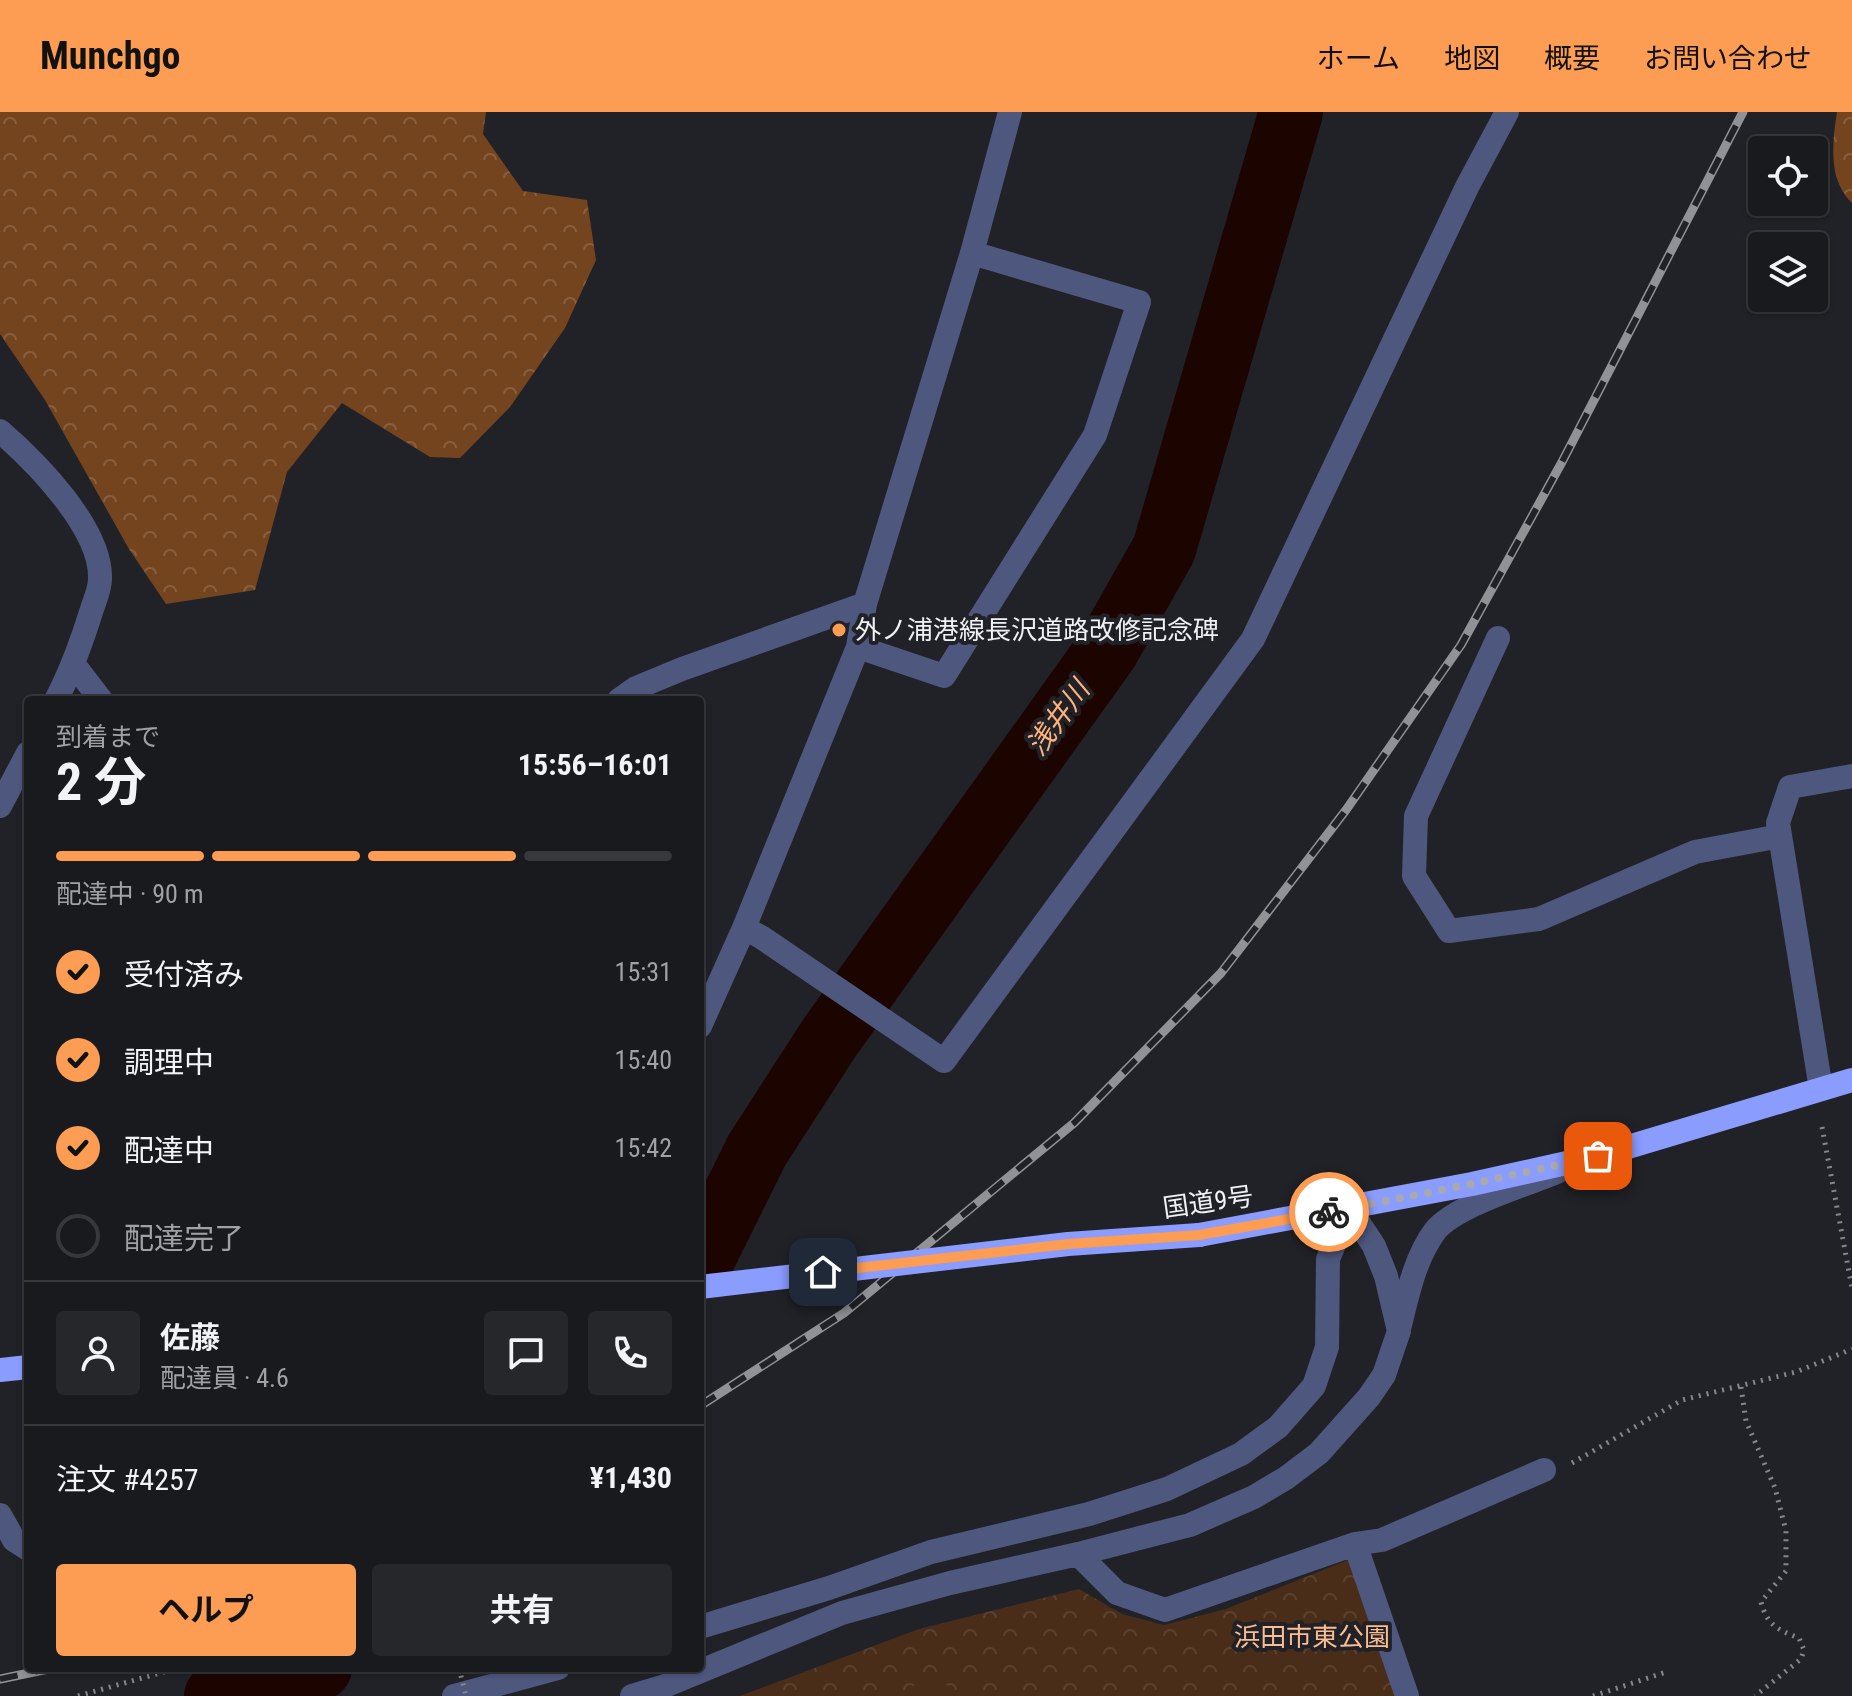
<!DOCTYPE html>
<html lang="ja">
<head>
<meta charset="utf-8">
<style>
  :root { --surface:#191a1d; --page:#26272a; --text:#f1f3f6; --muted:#9fa1a4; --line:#37383b; --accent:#fc9d53 }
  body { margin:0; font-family:"Roboto Condensed","Noto Sans JP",sans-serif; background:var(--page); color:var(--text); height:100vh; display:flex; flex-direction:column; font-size:30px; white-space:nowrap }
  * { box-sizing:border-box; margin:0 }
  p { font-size:26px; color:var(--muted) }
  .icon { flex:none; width:44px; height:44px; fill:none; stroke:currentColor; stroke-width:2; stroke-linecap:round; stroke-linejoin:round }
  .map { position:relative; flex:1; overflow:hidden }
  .panel { position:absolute; left:24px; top:584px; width:680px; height:976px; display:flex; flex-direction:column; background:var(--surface); border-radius:8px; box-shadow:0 2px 6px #0004,0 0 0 2px var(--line) }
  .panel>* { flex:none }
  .buttons { position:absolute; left:1748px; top:24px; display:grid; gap:16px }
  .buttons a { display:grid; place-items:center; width:80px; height:80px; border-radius:8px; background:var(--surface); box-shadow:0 2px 6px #0004,0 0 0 2px var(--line); font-size:40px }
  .pin { position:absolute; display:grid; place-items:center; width:68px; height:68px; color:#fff; margin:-34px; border-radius:16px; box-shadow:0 4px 12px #0006 }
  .courier { position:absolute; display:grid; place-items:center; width:80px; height:80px; margin:-40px; border:6px solid #fc9d53; border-radius:50%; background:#fff; color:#222; box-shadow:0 2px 10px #0007 }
  .headline em { font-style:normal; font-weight:700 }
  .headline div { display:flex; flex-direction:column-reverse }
  .headline { display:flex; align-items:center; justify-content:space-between; height:136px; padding:0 32px }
  h1 { font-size:52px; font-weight:700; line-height:60px }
  .bar { display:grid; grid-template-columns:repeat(4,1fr); gap:12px 8px; align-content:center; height:96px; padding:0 32px }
  .bar i { height:10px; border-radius:6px; background:var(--line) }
  .bar .active { background:var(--accent) }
  .bar p { grid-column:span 4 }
  .line { display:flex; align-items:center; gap:20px; padding:0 32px; border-top:2px solid var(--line) }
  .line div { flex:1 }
  .round { display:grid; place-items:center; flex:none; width:84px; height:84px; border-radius:8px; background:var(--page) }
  ol { padding:0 32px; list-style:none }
  li { display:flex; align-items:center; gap:24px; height:88px }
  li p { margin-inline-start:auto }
  li .icon { padding:8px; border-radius:50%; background:var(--accent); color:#111; stroke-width:4 }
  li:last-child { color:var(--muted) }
  li i { width:44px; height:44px; border:4px solid var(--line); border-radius:50% }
  .primary-button { display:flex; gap:16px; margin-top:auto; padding:16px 32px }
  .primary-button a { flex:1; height:92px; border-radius:8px; background:var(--accent); color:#111; font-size:32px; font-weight:700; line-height:92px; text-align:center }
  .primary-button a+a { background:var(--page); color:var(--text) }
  header { display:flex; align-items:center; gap:48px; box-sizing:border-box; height:112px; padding:0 40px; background:var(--accent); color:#111 }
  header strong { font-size:38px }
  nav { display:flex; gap:44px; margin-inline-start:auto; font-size:28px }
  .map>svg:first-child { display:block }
  .forest { fill:url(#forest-crowns) }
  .park { fill:url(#park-crowns) }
  .garden { fill:#492d18 }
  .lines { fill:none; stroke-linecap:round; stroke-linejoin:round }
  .stream { stroke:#1c0500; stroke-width:11 }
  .river { stroke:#1c0500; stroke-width:64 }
  .path { stroke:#86878c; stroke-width:5; stroke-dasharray:2 6; stroke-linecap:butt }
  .minor { stroke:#4e577e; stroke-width:24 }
  .highway { stroke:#8b9cff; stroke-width:24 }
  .rail-casing { stroke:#919296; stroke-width:9 }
  .rail { stroke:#212227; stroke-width:6; stroke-dasharray:18; stroke-linecap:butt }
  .path-bridge { stroke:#86878c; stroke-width:5; stroke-dasharray:2 6; stroke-linecap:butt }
  .highway-bridge { stroke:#8b9cff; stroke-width:24 }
  .done { stroke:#a8a9ad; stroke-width:8; stroke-dasharray:0 14.4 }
  .route { stroke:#fc9d53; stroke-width:10 }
  .poi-dot { fill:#fc9d53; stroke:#212227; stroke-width:3 }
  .labels { text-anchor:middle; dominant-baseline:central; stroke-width:8; stroke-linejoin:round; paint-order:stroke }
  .poi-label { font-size:26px; fill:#f0f1f5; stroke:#212227; text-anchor:start }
  .street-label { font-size:26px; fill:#f0f1f5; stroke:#212227 }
  .park-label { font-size:26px; fill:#fabc90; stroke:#212227 }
  .water-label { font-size:28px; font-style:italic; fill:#ffb27b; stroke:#212227 }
</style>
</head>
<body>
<header>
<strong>Munchgo</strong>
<nav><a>ホーム</a><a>地図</a><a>概要</a><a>お問い合わせ</a></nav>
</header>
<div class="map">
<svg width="1852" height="1584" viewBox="0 0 1852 1584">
  <defs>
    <pattern id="forest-crowns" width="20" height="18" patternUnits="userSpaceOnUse" patternTransform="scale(2)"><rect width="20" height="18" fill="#74441e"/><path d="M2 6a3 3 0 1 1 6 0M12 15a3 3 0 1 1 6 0" fill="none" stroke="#885f3f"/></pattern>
    <pattern id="park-crowns" width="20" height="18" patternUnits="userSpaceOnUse" patternTransform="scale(2)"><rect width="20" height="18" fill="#492d18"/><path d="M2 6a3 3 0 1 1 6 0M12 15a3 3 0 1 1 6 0" fill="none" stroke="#5b422f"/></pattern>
  </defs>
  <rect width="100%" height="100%" fill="#212227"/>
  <!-- forest -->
  <path class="forest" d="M0,0H486L483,22L523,79L587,88L596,148L565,216L510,295L460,346L430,345L342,291L287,360L255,478L166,492L129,437L45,288L0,222Z
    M1837,0H1852V91C1828,68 1832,31 1837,0Z"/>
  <!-- park -->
  <path class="park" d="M1348,1448L1395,1584H740L919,1517L1079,1477L1122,1502L1164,1513L1226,1497Z"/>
  <!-- garden -->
  <path class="garden" d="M932,1557L957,1584H903Z"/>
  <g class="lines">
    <!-- stream -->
    <path class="stream" d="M1265,0L1279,39"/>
    <!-- river -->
    <path class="river" d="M700,1153L757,1038L830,925L1107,538L1164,437L1291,0
      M216,1584L320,1556"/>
    <!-- path -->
    <path class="path" d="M1822,1015L1852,1176
      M1741,1275L1746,1309L1775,1376L1786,1419V1459L1761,1490C1767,1513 1778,1518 1799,1526L1804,1538L1801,1547L1755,1584
      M1572,1351L1682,1288L1796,1260L1852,1237
      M78,1584L178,1556
      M1593,1584L1666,1560"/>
    <!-- minor -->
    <path class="minor" d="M0,319C36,350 102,417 100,467C100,477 95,488 92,497C82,529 72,558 56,588
      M1498,526L1416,704L1414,764L1449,819L1539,807L1695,740L1780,724
      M858,535L944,564L1095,323L1139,190L972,141
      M75,554L101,588
      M619,588L636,576L682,557L865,492
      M0,694L28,641
      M744,816L761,825L944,949L1253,527L1467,75L1507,0
      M700,914L744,816L858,535L865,492L972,141L1010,0
      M1821,977L1778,711L1790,675L1852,664
      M1400,1213C1408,1181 1415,1146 1435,1119C1456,1093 1527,1073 1559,1059
      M0,1403L14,1428L28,1437
      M1355,1432L1382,1428L1544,1358
      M1078,1442L1117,1481L1165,1498L1355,1432L1407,1584
      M700,1515L829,1476L931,1440L1089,1402L1167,1377L1241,1342L1278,1315L1314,1274L1327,1235L1328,1147L1349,1096
      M454,1584L558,1556
      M632,1584L662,1575L842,1501L950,1471L1078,1442L1190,1413L1254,1385L1286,1366L1319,1341L1369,1285L1384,1263L1399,1219L1386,1164L1374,1134L1349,1096"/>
    <!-- highway -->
    <path class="highway" d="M1199,1123L1472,1072L1598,1044L1852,968
      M0,1258L28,1255"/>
    <defs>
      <path id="rail" d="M700,1294L844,1201L1074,1011L1221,861L1346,698L1461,533L1562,350L1743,0
        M0,1567L53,1556"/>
    </defs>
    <!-- rail casing -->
    <use href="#rail" class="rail-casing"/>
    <!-- rail -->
    <use href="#rail" class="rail"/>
    <!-- path-bridge -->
    <path class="path-bridge" d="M459,1556L466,1584"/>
    <!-- highway-bridge -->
    <path class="highway-bridge" d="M700,1175L1068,1132L1199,1123"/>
  </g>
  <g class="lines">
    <!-- done -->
    <path class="done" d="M1329,1100L1472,1072L1598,1044"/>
    <!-- route -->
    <path class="route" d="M823,1160L1068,1132L1199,1123L1329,1100"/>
  </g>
  <!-- markers -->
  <circle class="poi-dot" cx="839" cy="518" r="8"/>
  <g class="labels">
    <!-- poi labels -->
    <g class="poi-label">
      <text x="855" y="518">外ノ浦港線長沢道路改修記念碑</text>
    </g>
    <!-- street labels -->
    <g class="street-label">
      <text transform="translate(1208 1090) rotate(-8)">国道9号</text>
    </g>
    <!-- park labels -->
    <g class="park-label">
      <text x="1312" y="1525">浜田市東公園</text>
    </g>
    <!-- water labels -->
    <g class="water-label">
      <text transform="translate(1058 606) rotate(-54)">浅井川</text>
    </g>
  </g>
</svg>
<div class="buttons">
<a><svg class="icon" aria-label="locate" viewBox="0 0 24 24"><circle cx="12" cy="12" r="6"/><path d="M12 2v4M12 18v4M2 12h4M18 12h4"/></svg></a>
<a><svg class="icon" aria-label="layers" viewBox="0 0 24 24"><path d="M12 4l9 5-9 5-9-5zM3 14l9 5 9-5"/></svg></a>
</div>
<div class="pin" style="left:1598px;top:1044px;background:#ea580c"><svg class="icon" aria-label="bag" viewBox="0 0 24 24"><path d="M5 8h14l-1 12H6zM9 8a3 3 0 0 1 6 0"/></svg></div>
<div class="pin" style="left:823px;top:1160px;background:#1f2937"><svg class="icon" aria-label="home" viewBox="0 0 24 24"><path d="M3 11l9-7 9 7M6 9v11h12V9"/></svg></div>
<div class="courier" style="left:1329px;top:1100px"><svg class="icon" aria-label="bike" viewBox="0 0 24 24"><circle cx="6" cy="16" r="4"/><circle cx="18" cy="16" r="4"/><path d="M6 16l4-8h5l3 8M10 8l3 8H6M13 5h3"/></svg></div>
<section class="panel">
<div class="headline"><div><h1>2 分</h1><p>到着まで</p></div><em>15:56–16:01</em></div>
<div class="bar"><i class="active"></i><i class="active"></i><i class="active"></i><i></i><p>配達中 · 90 m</p></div>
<ol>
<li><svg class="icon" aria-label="check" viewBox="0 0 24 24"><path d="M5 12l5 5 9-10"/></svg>受付済み<p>15:31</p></li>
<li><svg class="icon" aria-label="check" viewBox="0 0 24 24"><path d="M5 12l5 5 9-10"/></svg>調理中<p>15:40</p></li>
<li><svg class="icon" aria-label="check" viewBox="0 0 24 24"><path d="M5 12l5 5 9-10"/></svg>配達中<p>15:42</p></li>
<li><i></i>配達完了</li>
</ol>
<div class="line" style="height:144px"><a class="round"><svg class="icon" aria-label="person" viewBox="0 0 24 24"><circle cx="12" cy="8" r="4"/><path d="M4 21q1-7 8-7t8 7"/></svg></a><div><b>佐藤</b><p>配達員 · 4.6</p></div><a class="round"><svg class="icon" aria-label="chat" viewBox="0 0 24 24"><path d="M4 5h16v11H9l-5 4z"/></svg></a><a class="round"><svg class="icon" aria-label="phone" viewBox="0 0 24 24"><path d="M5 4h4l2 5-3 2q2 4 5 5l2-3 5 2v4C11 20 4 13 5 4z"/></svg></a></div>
<div class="line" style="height:104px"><div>注文 #4257</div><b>¥1,430</b></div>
<div class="primary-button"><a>ヘルプ</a><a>共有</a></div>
</section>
</div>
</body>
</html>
